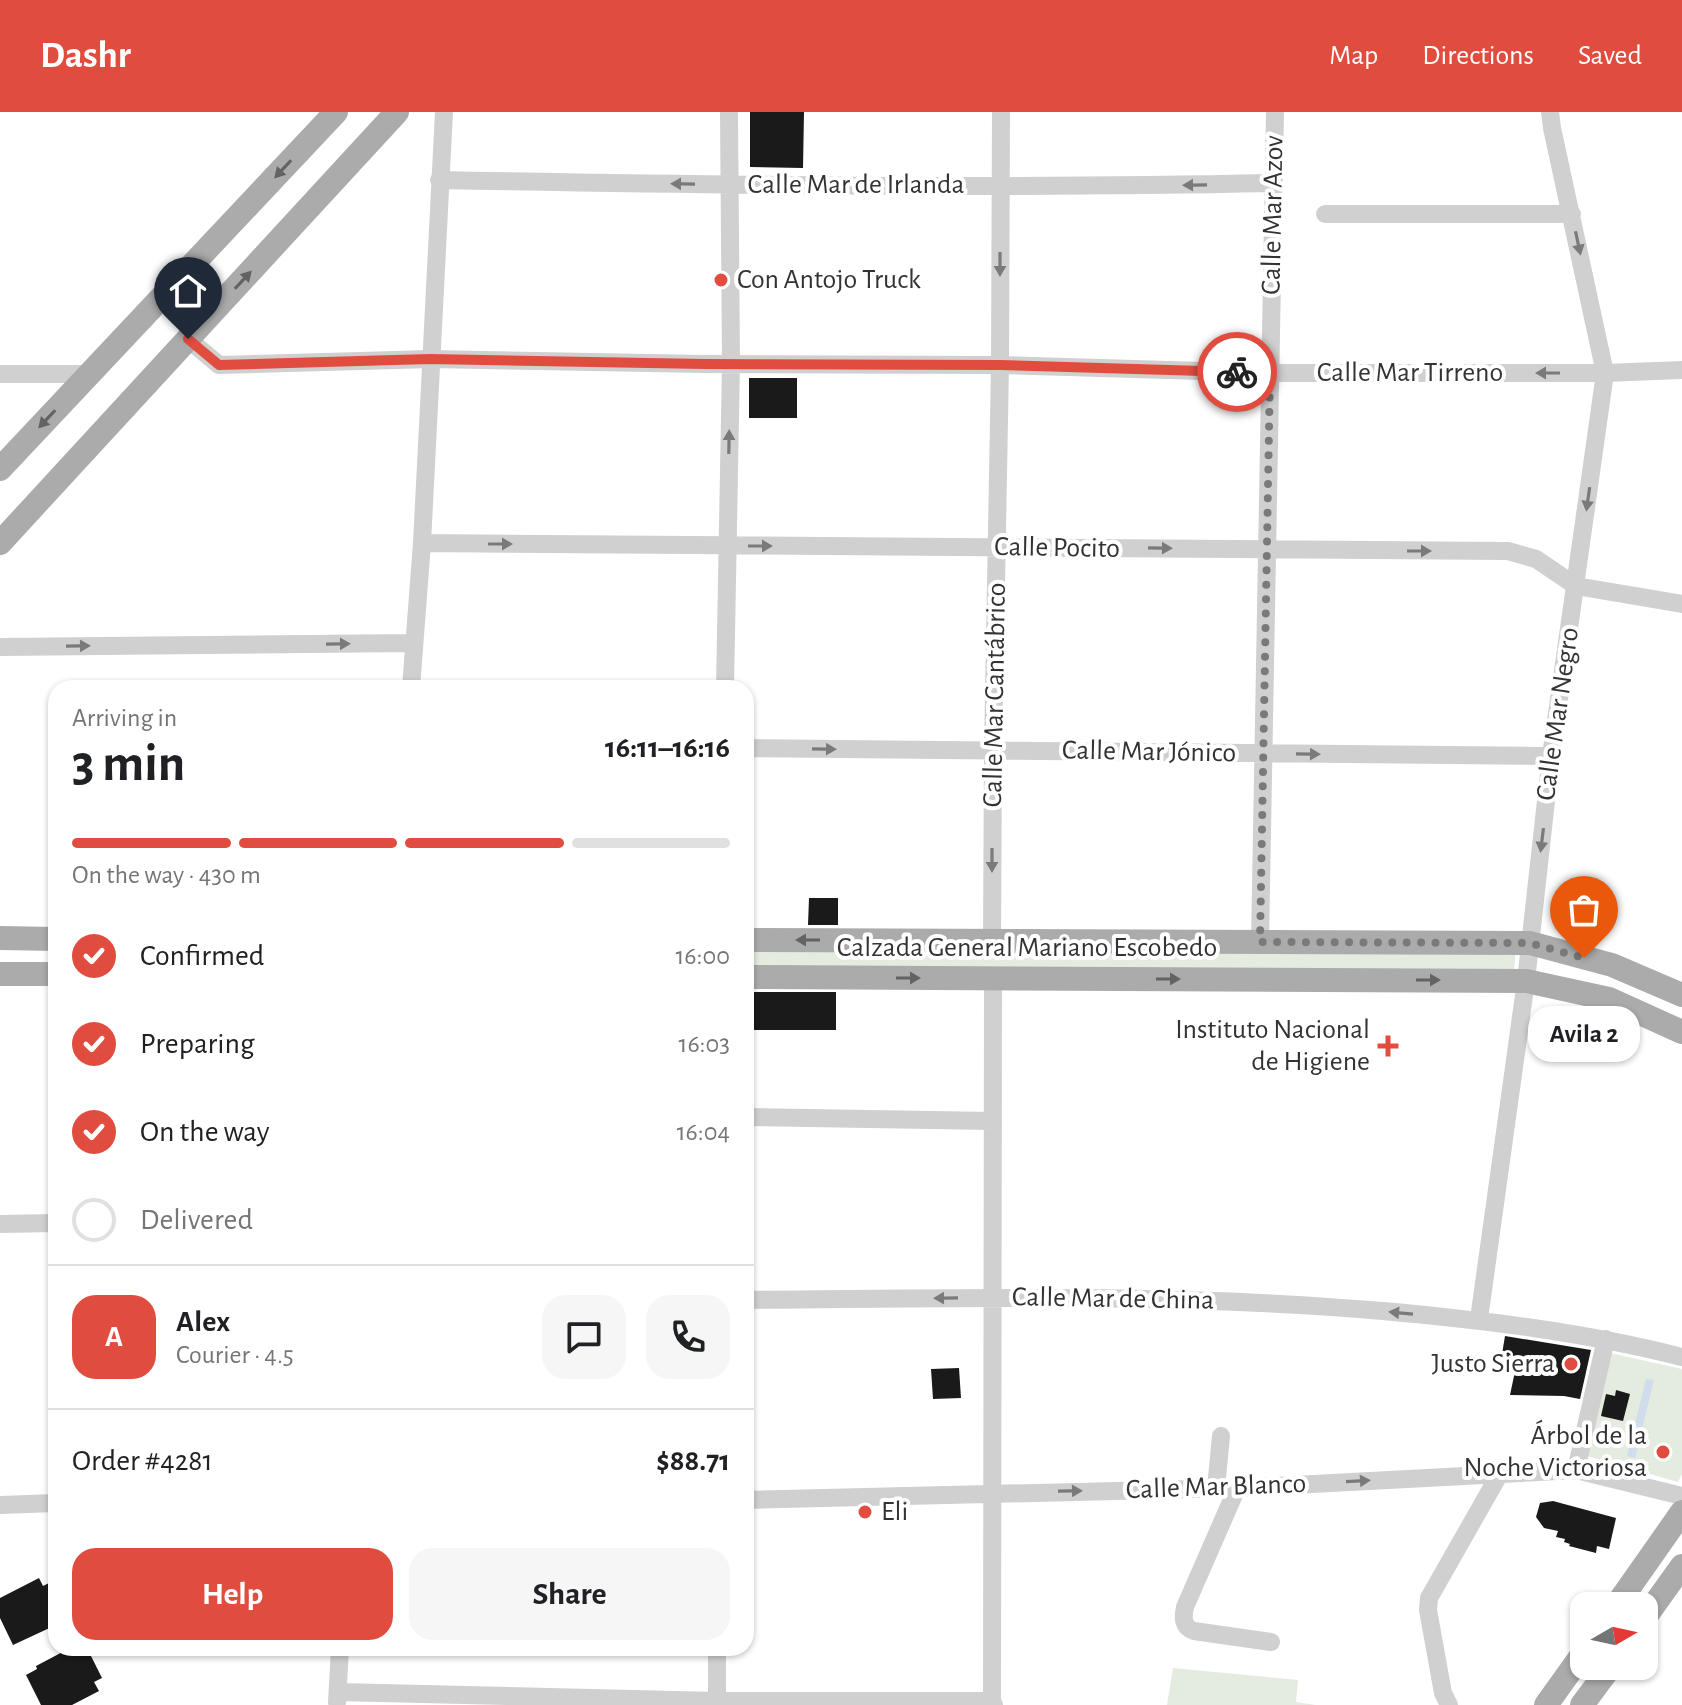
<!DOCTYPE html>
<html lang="en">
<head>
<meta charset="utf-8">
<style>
  :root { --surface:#fff; --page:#f6f6f6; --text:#202124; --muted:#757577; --line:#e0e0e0; --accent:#e04d3f }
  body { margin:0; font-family:"Alegreya Sans",sans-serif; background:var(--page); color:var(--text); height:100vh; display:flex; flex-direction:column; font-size:30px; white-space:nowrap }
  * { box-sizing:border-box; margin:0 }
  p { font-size:26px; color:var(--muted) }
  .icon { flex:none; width:44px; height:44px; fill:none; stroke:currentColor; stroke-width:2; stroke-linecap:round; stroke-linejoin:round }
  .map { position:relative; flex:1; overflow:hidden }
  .drawer { position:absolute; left:48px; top:568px; width:706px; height:976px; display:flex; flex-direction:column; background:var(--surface); border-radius:24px; box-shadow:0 2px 6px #0004 }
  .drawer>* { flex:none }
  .needle { width:52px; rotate:81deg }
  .tools { position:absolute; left:1570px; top:1480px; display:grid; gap:16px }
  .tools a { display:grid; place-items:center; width:88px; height:88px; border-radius:16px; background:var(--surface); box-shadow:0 2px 6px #0004; font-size:40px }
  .pin { position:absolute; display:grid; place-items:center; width:68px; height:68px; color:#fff; margin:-82px -34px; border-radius:50% 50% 50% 0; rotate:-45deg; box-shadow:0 0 8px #0007 }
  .pin .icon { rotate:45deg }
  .courier { position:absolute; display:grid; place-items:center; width:80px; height:80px; margin:-40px; border:6px solid #e04d3f; border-radius:50%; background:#fff; color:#222; box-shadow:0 2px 10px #0007 }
  .bubble { position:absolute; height:56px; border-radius:24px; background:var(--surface); box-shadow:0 2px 6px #0004; font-size:26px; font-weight:700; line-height:56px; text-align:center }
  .summary em { font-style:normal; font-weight:700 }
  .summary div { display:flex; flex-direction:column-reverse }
  .summary { display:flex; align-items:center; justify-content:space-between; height:136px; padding:0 24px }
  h1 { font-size:52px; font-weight:700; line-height:60px }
  .bar { display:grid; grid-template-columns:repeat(4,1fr); gap:12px 8px; align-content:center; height:96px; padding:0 24px }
  .bar i { height:10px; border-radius:6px; background:var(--line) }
  .bar .selected { background:var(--accent) }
  .bar p { grid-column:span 4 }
  .line { display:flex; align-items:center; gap:20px; padding:0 24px; border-top:2px solid var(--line) }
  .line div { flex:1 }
  .round { display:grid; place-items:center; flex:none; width:84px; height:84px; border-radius:24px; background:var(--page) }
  ol { padding:0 24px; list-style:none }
  li { display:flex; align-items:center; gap:24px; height:88px }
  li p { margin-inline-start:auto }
  li .icon { padding:8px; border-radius:50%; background:var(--accent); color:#fff; stroke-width:4 }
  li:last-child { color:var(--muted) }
  li i { width:44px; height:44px; border:4px solid var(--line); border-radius:50% }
  .button { display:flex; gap:16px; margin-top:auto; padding:16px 24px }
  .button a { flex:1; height:92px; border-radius:24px; background:var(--accent); color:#fff; font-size:32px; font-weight:700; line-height:92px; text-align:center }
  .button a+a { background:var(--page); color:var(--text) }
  header { display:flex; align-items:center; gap:48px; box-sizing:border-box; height:112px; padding:0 40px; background:var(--accent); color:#fff }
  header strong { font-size:38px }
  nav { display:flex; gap:44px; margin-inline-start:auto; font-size:28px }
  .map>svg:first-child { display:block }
  .green { fill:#e4ebdf }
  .water { fill:#d0dded }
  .building { fill:#1a1a1a }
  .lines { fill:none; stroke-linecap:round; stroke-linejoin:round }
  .minor { stroke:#d0d0d0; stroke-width:18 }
  .major { stroke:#ababab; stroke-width:24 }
  .oneway { fill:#636363 }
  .oneway2 { fill:#7a7a7a }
  .done { stroke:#7a7a7a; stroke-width:8; stroke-dasharray:0 14.4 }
  .route { stroke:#e04d3f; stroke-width:10 }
  .poi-dot { fill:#e04d3f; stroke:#fff; stroke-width:3 }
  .labels { text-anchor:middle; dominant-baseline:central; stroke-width:8; stroke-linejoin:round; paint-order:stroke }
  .street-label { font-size:28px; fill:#333; stroke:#fff }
  .poi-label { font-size:28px; fill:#333; stroke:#fff; text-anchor:end }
</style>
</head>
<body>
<header>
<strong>Dashr</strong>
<nav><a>Map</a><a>Directions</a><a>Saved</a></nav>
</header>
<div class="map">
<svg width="1682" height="1593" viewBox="0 0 1682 1593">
  <rect width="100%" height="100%" fill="#fff"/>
  <!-- green -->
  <path class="green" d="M746,833L1516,837L1514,859H746Z
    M1610,1241L1682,1257V1362L1678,1370L1587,1344Z
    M1173,1556L1298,1568L1296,1590L1316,1593H1167Z"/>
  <!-- water -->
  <path class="water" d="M1646,1267L1654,1268L1635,1346L1627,1344Z"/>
  <!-- building -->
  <path class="building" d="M750,0H804L803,56L750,55Z
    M749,266H797V306H749Z
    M809,786H838V813H808Z
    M746,880H836V918H746Z
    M1505,1224L1591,1238L1580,1287L1564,1284L1510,1283L1518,1245L1502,1242Z
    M959,1256L961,1286L933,1287L931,1257Z
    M1616,1278L1630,1282L1623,1309L1601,1304L1606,1282L1615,1284Z
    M1553,1389L1616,1406L1609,1437L1597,1434L1596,1441L1569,1434L1570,1432L1564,1430L1565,1427L1556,1425L1558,1419L1544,1416L1536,1405L1540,1391Z
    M39,1466L43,1474L53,1469L56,1476V1513L13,1533L0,1506V1486Z
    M70,1536H87L102,1566L94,1570L99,1579L72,1593H41L26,1563L37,1557L36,1554Z"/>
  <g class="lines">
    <!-- minor -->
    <path class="minor" d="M439,68C717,73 995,77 1273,71
      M1325,102H1572
      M188,227L219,253L430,247L705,252L1000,253L1270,261H1605L1682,258
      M0,262H90
      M422,431L1508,439L1536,447L1576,474L1682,492
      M0,535L414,531
      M411,576L422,431L444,0
      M725,576L731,252L729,0
      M746,636L1551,644
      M992,829L993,638L1000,253L1001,0
      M1260,830L1275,0
      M993,866L992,1589L994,1593
      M746,1005L993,1009
      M0,1112L56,1111
      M746,1188C958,1186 1171,1181 1383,1199C1483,1208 1584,1220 1682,1245
      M1479,1207L1526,869L1551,644L1605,261L1552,16L1550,0
      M1576,1358L1606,1227
      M1216,1376L1221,1324
      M1237,1376L1185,1495C1183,1505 1182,1515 1194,1519L1271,1530
      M746,1388L1237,1376L1576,1358L1682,1384
      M0,1393L56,1391
      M338,1580L717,1589H992
      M717,1589V1536
      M337,1590L340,1536
      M1449,1593L1443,1581L1428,1498L1429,1486L1499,1363"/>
    <!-- major -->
    <path class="major" d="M0,357L336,0
      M0,431L397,0
      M0,826L56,827
      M746,828L1530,831L1612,853L1682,883
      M0,862H56
      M746,865L1526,869L1609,887L1682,920
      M1616,1494L1682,1400
      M1644,1507L1682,1454
      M1546,1593L1584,1540
      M1582,1593L1611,1554"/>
  </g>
  <!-- one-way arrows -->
  <defs><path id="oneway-solid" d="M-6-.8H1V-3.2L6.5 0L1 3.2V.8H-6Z" transform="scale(2)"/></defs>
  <g class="oneway">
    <use href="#oneway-solid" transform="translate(283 57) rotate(133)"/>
    <use href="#oneway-solid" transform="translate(243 168) rotate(-47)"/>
    <use href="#oneway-solid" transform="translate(47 307) rotate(133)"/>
    <use href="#oneway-solid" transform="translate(808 828) rotate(-180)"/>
    <use href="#oneway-solid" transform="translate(908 866)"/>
    <use href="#oneway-solid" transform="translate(1168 867)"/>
    <use href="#oneway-solid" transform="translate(1428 868)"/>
  </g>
  <g class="oneway2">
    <use href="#oneway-solid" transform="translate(683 72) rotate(-179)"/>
    <use href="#oneway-solid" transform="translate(1195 73) rotate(179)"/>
    <use href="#oneway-solid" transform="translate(1578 131) rotate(78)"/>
    <use href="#oneway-solid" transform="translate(1000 152) rotate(90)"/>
    <use href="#oneway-solid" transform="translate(1548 261) rotate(-180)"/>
    <use href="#oneway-solid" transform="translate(729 330) rotate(-89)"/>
    <use href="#oneway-solid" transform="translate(1588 387) rotate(98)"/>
    <use href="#oneway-solid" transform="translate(500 432)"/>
    <use href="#oneway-solid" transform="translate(760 434)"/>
    <use href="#oneway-solid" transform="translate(1160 436) rotate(1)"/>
    <use href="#oneway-solid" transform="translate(1419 439)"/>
    <use href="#oneway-solid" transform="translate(338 532) rotate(-1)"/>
    <use href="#oneway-solid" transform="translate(78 534) rotate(-1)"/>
    <use href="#oneway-solid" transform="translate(824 637) rotate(1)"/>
    <use href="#oneway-solid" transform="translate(1308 642) rotate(1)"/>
    <use href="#oneway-solid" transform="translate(1542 728) rotate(97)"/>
    <use href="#oneway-solid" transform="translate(992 748) rotate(90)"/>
    <use href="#oneway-solid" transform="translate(946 1186) rotate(179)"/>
    <use href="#oneway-solid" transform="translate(1401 1201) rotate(-175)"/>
    <use href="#oneway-solid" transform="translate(1358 1369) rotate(-3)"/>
    <use href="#oneway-solid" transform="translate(1070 1379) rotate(-1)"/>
  </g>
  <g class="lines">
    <!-- done -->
    <path class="done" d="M1237,260L1270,261L1260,830L1530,831L1584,846"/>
    <!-- route -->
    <path class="route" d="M188,227L219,253L430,247L705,252L1000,253L1237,260"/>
  </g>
  <!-- markers -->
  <g class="poi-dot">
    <circle cx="721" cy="168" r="8"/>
    <path d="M1384 922h8v8h8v8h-8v8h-8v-8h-8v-8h8z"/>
    <circle cx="1571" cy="1252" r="8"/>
    <circle cx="1663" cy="1340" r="8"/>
    <circle cx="865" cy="1400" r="8"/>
  </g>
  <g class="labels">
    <!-- street labels -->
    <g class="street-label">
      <text x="856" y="73">Calle Mar de Irlanda</text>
      <text transform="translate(1273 103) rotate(-89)">Calle Mar Azov</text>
      <text x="1410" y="261">Calle Mar Tirreno</text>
      <text transform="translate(1057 436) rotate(1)">Calle Pocito</text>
      <text transform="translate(995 583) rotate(-89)">Calle Mar Cantábrico</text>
      <text transform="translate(1558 602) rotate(-82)">Calle Mar Negro</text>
      <text transform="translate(1149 640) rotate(1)">Calle Mar Jónico</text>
      <text x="1027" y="836">Calzada General Mariano Escobedo</text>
      <text transform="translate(1113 1187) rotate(1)">Calle Mar de China</text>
      <text transform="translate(1216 1375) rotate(-2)">Calle Mar Blanco</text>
    </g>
    <!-- poi labels -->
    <g class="poi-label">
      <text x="737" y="168" text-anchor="start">Con Antojo Truck</text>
      <text x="1370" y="918">Instituto Nacional<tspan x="1370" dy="32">de Higiene</tspan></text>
      <text x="1555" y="1252">Justo Sierra</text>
      <text x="1647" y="1324">Árbol de la<tspan x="1647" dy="32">Noche Victoriosa</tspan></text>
      <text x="881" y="1400" text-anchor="start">Eli</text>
    </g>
  </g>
</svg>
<div class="tools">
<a><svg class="needle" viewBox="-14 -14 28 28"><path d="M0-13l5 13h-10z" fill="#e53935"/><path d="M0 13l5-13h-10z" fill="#757577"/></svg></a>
</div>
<div class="pin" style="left:1584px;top:846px;background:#ea580c"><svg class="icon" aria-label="bag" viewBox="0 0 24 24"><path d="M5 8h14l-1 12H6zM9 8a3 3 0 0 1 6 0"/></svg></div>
<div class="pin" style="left:188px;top:227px;background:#1f2937"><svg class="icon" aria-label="home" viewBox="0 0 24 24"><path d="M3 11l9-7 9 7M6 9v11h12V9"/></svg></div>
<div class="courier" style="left:1237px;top:260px"><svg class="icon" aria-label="bike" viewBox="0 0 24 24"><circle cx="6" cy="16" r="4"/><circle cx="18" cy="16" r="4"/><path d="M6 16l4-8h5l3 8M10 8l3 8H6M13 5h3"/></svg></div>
<div class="bubble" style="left:1528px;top:894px;width:112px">Avila 2</div>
<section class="drawer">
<div class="summary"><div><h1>3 min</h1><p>Arriving in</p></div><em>16:11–16:16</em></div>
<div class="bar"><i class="selected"></i><i class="selected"></i><i class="selected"></i><i></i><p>On the way · 430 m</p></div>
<ol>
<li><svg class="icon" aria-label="check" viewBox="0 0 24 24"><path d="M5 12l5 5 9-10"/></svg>Confirmed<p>16:00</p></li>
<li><svg class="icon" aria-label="check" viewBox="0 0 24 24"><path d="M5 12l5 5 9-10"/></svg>Preparing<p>16:03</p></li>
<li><svg class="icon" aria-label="check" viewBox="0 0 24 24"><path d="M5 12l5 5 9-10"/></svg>On the way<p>16:04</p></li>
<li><i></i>Delivered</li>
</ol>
<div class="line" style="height:144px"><b class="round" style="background:var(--accent);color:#fff">A</b><div><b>Alex</b><p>Courier · 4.5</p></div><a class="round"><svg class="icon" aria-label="chat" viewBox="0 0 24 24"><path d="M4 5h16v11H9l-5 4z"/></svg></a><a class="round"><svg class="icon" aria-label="phone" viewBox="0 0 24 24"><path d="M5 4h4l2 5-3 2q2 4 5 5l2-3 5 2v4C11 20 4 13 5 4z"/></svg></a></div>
<div class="line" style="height:104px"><div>Order #4281</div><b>$88.71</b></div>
<div class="button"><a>Help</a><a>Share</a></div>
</section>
</div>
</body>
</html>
